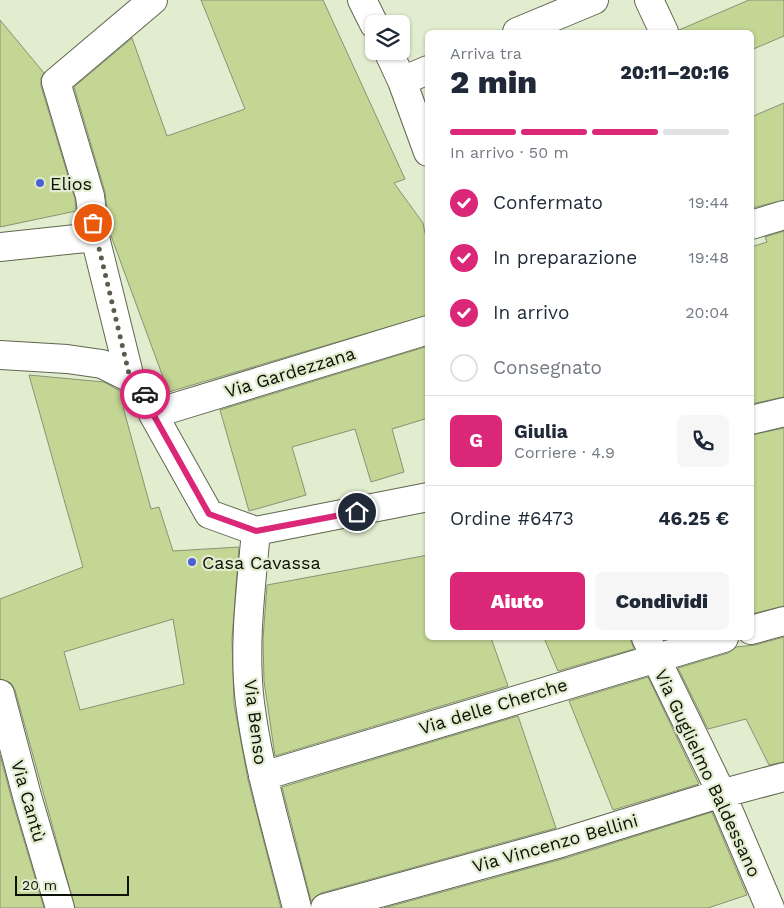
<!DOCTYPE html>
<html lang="it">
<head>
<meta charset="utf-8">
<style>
  :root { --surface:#fff; --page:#f6f6f7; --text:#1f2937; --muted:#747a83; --line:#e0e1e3; --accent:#db2777 }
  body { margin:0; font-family:"Work Sans",sans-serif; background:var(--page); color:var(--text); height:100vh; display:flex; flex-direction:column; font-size:19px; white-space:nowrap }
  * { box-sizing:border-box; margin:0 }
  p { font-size:16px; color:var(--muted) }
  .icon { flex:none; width:28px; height:28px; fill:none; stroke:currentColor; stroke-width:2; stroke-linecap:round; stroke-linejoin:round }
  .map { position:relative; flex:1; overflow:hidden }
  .sheet { position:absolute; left:425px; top:30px; width:329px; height:610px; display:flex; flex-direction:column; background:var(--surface); border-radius:8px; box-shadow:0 1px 4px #0004 }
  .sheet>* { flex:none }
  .controls { position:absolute; left:365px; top:15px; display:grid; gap:10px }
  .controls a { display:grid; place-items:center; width:45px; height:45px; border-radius:8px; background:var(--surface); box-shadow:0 1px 4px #0004; font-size:25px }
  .scale { position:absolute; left:15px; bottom:12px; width:114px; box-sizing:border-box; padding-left:5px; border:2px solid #0e1107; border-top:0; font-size:14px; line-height:18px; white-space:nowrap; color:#0e1107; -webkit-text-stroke:4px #e2ecce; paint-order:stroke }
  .pin { position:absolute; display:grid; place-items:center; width:42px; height:42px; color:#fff; margin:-21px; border:2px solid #fff; border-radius:50%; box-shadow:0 1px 5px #0007 }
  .courier { position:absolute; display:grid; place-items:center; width:50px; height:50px; margin:-25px; border:4px solid #db2777; border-radius:50%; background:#fff; color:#222; box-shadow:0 1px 6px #0007 }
  .headline em { font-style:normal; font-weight:800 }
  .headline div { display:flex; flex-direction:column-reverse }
  .headline { display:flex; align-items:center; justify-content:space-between; height:85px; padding:0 25px }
  h1 { font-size:32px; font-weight:800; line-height:38px }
  .bar { display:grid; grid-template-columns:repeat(4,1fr); gap:8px 5px; align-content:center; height:60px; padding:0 25px }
  .bar i { height:6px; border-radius:4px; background:var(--line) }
  .bar .selected { background:var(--accent) }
  .bar p { grid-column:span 4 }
  .line { display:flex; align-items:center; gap:12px; padding:0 25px; border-top:1px solid var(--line) }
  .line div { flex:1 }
  .round { display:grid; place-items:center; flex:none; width:52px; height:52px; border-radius:8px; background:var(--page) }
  ol { padding:0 25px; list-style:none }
  li { display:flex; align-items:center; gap:15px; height:55px }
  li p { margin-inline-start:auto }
  li .icon { padding:5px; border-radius:50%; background:var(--accent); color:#fff; stroke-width:4 }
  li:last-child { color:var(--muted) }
  li i { width:28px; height:28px; border:2px solid var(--line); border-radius:50% }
  .primary-button { display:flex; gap:10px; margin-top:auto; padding:10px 25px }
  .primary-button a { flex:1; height:58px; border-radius:8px; background:var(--accent); color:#fff; font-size:20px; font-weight:800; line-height:58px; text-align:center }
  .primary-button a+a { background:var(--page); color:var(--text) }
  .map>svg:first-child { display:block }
  .building { fill:#c3d694; stroke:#899276; fill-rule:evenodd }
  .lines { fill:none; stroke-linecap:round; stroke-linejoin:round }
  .minor-casing { stroke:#5f674d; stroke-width:30 }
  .minor { stroke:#fff; stroke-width:28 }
  .done { stroke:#585e4d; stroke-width:5; stroke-dasharray:0 9 }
  .route { stroke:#db2777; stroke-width:6 }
  .poi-dot { fill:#4b60d4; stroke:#e2ecce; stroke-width:2 }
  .labels { text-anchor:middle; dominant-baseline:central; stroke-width:4.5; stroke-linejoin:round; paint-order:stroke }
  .poi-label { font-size:18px; fill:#0e1107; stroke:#e2ecce; text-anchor:start }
  .street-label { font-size:18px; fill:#0e1107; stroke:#e2ecce }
</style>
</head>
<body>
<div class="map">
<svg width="784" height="908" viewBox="0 0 784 908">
  <rect width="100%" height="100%" fill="#e2ecce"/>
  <!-- building -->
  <path class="building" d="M201,0H323L405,179L394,183L423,223L428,247V315L162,394L159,388H167L110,233L105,192L74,87L132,38L167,136L245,109Z
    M749,0H784V36L751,50V32H679V30Z
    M0,20L44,73L41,78V86L75,199L76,211L0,227Z
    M784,103V200L752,208L751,117Z
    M784,231V397L751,404V247L767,242L765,237Z
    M428,346V418L392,429L404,472L371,482L355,429L292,447L306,495L249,511L220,410Z
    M29,375L104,382L120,391L132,404L123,407L151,509L159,507L173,551L239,547L232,639L234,704L248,780L281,908H75L15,690L11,683L0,679V599L83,567ZM173,619L184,684L80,710L64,652Z
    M784,428V606L751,614V435Z
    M428,555V638H491L508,686L275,756L264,681L263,639L267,585Z
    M784,637V762L769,765L746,719L708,729L678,668L728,653L736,647L755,645Z
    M544,638H630L634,649L558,671Z
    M648,677L699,784L613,810L569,701Z
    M518,716L556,828L321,893L311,901L282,787Z
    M0,755L12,800L44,908H0Z
    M712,812L747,895L708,908H384L566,858Z"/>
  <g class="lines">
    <defs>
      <path id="minor" d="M362,0L374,24
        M649,0L664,32
        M517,32L594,0
        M388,51L402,81L428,152
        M402,81L428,70
        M751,225L784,215
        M0,247L95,237
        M0,355L67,359L102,364L130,378L144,393L153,414L209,514L256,531L428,497
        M130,378L95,237L90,196L56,82L153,0
        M153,414L428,330
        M751,420L784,412
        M256,531C251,588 243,647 250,703C259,773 280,840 297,908
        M751,630L784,621
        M646,638L718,786L770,908
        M0,694L27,796L60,908
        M263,776L724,638
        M325,908L561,843L709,797L784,777"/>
    </defs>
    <!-- minor casing -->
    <use href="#minor" class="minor-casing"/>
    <!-- minor -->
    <use href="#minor" class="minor"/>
  </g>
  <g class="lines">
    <!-- done -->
    <path class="done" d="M93,223L130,378L145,394"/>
    <!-- route -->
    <path class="route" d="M145,394L153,414L209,514L256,531L357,512"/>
  </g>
  <!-- markers -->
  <g class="poi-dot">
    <circle cx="40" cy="183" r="5"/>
    <circle cx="192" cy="562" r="5"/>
  </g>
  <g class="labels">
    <!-- poi labels -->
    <g class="poi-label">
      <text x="50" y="183">Elios</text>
      <text x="202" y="562">Casa Cavassa</text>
    </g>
    <!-- street labels -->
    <g class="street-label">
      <text transform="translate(290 372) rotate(-17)">Via Gardezzana</text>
      <text transform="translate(493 706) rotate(-17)">Via delle Cherche</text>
      <text transform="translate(256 722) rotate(83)">Via Benso</text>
      <text transform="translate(708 773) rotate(65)">Via Guglielmo Baldessano</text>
      <text transform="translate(29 801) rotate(74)">Via Cantù</text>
      <text transform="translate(555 843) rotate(-16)">Via Vincenzo Bellini</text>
    </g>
  </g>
</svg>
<div class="controls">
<a><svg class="icon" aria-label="layers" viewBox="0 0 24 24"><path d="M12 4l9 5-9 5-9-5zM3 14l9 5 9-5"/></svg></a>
</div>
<div class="scale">20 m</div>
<div class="pin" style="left:93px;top:223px;background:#ea580c"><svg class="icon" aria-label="bag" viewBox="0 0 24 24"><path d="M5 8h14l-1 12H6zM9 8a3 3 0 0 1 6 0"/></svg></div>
<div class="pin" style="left:357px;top:512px;background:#1f2937"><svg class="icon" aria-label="home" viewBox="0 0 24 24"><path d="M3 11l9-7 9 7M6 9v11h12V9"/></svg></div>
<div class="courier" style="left:145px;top:394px"><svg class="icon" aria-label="car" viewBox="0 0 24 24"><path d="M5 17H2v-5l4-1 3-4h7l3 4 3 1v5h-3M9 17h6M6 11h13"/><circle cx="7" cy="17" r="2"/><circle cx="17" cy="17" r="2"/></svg></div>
<section class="sheet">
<div class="headline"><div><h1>2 min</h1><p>Arriva tra</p></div><em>20:11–20:16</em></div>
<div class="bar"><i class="selected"></i><i class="selected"></i><i class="selected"></i><i></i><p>In arrivo · 50 m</p></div>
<ol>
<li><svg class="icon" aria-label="check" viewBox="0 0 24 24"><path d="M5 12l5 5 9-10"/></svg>Confermato<p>19:44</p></li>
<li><svg class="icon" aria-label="check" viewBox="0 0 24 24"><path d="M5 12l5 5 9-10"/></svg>In preparazione<p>19:48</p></li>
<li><svg class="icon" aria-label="check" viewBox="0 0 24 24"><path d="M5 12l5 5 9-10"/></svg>In arrivo<p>20:04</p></li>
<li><i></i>Consegnato</li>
</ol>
<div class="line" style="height:90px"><b class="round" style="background:var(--accent);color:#fff">G</b><div><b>Giulia</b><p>Corriere · 4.9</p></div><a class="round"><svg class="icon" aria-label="phone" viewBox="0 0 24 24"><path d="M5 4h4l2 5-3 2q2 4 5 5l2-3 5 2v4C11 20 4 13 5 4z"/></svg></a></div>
<div class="line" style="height:65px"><div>Ordine #6473</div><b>46.25 €</b></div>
<div class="primary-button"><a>Aiuto</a><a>Condividi</a></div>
</section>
</div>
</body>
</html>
